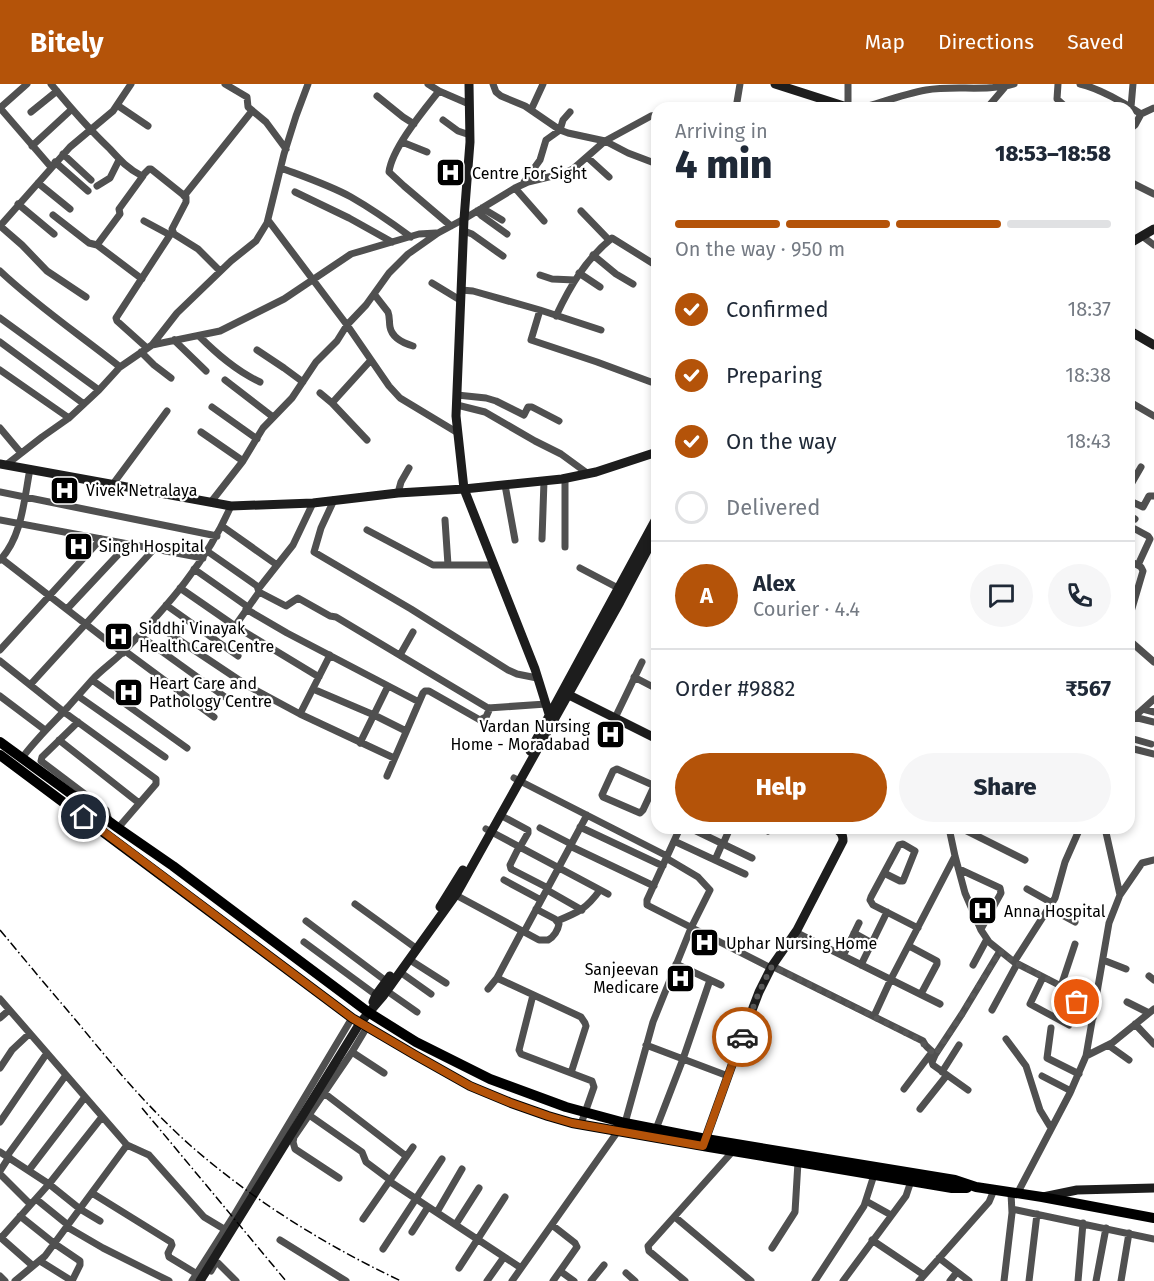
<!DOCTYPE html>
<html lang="en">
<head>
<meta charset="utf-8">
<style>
  :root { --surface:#fff; --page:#f6f6f7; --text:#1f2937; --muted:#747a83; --line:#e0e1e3; --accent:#b45309 }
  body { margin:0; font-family:"Fira Sans",sans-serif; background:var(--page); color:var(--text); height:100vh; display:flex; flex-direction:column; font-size:22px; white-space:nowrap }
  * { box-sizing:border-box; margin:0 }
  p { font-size:20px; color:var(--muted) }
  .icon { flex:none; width:33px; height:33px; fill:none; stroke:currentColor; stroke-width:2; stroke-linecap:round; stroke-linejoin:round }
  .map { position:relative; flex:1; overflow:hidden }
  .panel { position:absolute; left:651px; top:18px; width:484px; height:732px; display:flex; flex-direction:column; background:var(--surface); border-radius:18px; box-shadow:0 3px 9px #0003 }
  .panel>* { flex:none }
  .pin { position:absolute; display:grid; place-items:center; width:51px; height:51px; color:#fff; margin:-26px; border:3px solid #fff; border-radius:50%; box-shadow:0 2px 6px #0007 }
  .courier { position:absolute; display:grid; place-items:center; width:60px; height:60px; margin:-30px; border:4px solid #b45309; border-radius:50%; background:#fff; color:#222; box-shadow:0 2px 8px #0007 }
  .headline em { font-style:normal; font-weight:800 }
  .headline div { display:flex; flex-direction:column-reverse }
  .headline { display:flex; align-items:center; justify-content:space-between; height:102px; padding:0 24px }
  h1 { font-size:39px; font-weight:800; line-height:45px }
  .bar { display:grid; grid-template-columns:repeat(4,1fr); gap:9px 6px; align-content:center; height:72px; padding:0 24px }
  .bar i { height:8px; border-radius:4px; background:var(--line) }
  .bar .on { background:var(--accent) }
  .bar p { grid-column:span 4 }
  .line { display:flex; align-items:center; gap:15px; padding:0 24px; border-top:2px solid var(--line) }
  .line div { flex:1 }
  .round { display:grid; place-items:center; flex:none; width:63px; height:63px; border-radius:32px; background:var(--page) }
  ol { padding:0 24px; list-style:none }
  li { display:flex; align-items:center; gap:18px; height:66px }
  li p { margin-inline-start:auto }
  li .icon { padding:6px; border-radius:50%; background:var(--accent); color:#fff; stroke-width:4 }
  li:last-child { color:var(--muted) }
  li i { width:33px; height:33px; border:3px solid var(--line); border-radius:50% }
  .button { display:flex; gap:12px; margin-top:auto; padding:12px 24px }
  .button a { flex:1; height:69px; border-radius:36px; background:var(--accent); color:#fff; font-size:24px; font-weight:800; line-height:69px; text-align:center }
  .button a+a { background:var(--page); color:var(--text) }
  header { display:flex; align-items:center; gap:36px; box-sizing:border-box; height:84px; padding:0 30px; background:var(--accent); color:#fff }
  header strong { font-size:28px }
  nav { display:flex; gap:33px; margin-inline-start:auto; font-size:21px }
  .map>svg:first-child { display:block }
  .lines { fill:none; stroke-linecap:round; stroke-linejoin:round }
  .street { stroke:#505050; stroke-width:7 }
  .secondary { stroke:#1d1d1d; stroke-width:9 }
  .primary { stroke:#000; stroke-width:10 }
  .rail { stroke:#000; stroke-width:1.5; stroke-dasharray:9 3 1.5 3; stroke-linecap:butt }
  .done { stroke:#595959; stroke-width:6; stroke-dasharray:0 10.8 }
  .route { stroke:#b45309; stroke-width:8 }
  .labels { text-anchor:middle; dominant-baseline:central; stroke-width:4.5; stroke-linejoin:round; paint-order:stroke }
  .poi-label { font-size:16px; fill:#000; stroke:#fff; text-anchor:start }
</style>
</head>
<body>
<header>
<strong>Bitely</strong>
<nav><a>Map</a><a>Directions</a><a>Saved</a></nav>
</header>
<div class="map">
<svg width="1154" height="1197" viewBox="0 0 1154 1197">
  <rect width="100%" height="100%" fill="#fff"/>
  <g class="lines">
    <!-- street -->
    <path class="street" d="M51,0C69,22 88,44 109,64C120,76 127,84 142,92L149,85H151L186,113V118L172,145L174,150L198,165L220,187
      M225,0L247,13L248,23L266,38L286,65
      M428,0L439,7L469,20
      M493,0L496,8L501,12L525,22L560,46L568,49L605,57L628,69L657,80
      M1058,0L1057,15L1067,24
      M1080,0C1098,4 1125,19 1141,30
      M439,7C424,26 392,64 389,88L404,102L451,142
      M377,12L403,33L414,40
      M117,21L148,42
      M848,23V0
      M1131,23L1133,0
      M0,24L51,83
      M0,24L27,0
      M736,24L740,0
      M862,24C883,18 904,10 926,6C955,1 986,8 1014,0
      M987,24L1005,3
      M531,26L543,0
      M31,28L57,7
      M443,36L458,47L470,51
      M1130,45L1135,41L1141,30L1154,24
      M402,58L427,68
      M32,62L72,25
      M63,70L91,96
      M587,73L609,93
      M55,78L88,107
      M281,84C305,93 329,101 351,113C372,125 392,139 411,153
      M524,98L540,76L546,56L560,46L563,36L570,28
      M1130,98L1154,110
      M38,99L70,125
      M97,102L110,94L119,76
      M515,104L544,137
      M295,108L349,134L392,158
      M184,112L252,27
      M18,120L54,150
      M482,124L502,136
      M477,127L482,132L507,150
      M581,127L609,156
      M53,131L89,159L97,161L142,195
      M268,136L347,241L389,302L400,314L458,349
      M144,137L170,151
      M0,142L70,63L113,27L131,0
      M0,142L22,161L47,187L86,213
      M464,147L472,150L503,172
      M1142,152L1154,161
      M97,161L120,130L119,125L143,92
      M593,171L616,190L633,200
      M0,187C37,222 80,251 120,283
      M579,189L600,203
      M540,191L552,195L575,196
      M432,199L460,216
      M461,206L473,207L540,226L601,246
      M374,210L388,228C390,233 389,238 390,243C392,254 403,259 413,262
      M540,226L531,256L597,278L651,298
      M556,232C570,202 586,175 612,154L657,182
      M0,234L99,306
      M199,252C217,270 236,287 260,298
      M174,256L206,287
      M0,258L84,320
      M152,261L220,247L284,215L351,170L419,150L436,149
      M147,264L117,237L116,234L172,148
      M257,266L284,284L303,298
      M141,268L154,281L171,294
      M0,286L69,334
      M225,296L273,333
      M320,309L332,319L367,356
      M457,311L486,314L496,317L524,331L528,323H532L559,337
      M1130,318L1154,332
      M332,319L371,276
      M457,321L485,328L535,357L561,370L587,389
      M212,323L257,355
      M0,344L21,369
      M201,348L243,377
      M6,381L42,353L69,334L99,306L120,283L152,261L177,229L231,177L256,157L267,139L284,70L296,32L308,0
      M113,400L167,327
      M505,401L515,456
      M1130,402L1141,383
      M0,408L217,452
      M398,409L401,398L409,384
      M334,416L321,444L314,468L411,525L508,586L517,590L537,594
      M1130,417L1143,423L1149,412H1154
      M211,418L243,377L263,344L292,314L316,278L337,257L347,241L366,221L389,189L408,170L438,149L464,135L515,104L528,98L565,89L573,85L605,57L651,32L657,31
      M1130,432L1135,435
      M0,436L203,474
      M445,436L448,481
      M222,442L277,481
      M1135,445L1148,452L1150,455L1138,481
      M367,446L433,481H493
      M542,455L544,397
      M565,463V394
      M207,467L257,502L259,508L235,542
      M2,475L123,569
      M0,476C22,453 24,416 30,385
      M1130,477L1141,483L1143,487L1130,531
      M580,484L620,505
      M194,485L248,523
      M180,504L235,542L319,593
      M259,504L293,461L313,419
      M259,508L286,522L298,514L330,532L336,533L488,624L546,620
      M166,521L238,572
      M67,525L128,460
      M246,525L287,549L419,618
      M152,538L248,602L300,630L394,674
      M139,551L225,613
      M1130,557L1154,578
      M0,566L101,455
      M125,567L214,633
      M400,571L413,548
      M0,577L64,628L156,695V700L118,744
      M634,593L657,605
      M92,596L187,664
      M30,601L154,465
      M313,605L374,631L406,647
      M0,612L45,646
      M78,612L165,673
      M1143,625L1154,628
      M300,630L330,571
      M1134,633L1154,638
      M615,634L642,578
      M78,638L42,673L41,677L106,726L109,737
      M1130,640L1134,633L1154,615
      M1130,654L1151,660
      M59,656L139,719
      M360,659L388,602
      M1130,664L1154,670
      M22,674C36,655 52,640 68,623C76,614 84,605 92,596C102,585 116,576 126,565C167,523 207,477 231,422
      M387,692L423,609L425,607H429L480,636L486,633L490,624
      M514,694L667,772
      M655,702L617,685L613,687L602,711L603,713L640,729L643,726L657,696
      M500,731L528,746V749L520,763
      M580,743L663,782
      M540,744L571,760
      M680,744L647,816V821L771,884
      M690,744L752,774
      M762,744L768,747
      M949,744L955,772L965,809L981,846L989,858L1014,878L1061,902L1093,934
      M961,744L1025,776
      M1015,744L1019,746
      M1105,744L1120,811
      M486,745L608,810
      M674,757L745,790
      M723,760L730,744
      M570,762L654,802
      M519,763L510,781L511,785L548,804
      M715,776L722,760
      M959,785L1000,804L1001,809L981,845
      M884,789L900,797H903L915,767L903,760L899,761L871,813L870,816L873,821L918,844
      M504,796L541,816
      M1027,805L1052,819
      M547,806L582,826
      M452,809L539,856H548C554,853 558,846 559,840L555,835L536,825
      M355,820L413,862
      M1049,824L1075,838
      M306,837L386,897
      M557,837C579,828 586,825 600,806
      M524,848L587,731
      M795,848L940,920
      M854,849L872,859
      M304,858L376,911
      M909,862L937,877V880L921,910
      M843,872L859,839
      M410,876L446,899
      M1103,876L1126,885
      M1014,878L1055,814L1065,778L1080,744
      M676,880L721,901
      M861,881L887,828
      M973,881L987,855
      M772,882L923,957C926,965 932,965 935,971L932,978L933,981L968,1006
      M400,888L431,910
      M1149,892L1154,896
      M1043,893L1030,920L1069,941
      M497,894L581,933L585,939L586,942L571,989
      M1061,902L1075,860
      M488,905L497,894L522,847
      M387,907L417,928
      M533,911L519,966L521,970L592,997L594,1003L581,1040
      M0,915L127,1061L149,1071L204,1133L224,1145
      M1127,918L1149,929
      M992,926L1017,880
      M874,932L891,895L955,772
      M0,934L9,926
      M1135,940L1154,960
      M1051,944L1047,974L1079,990
      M1006,955L1026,982L1040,1026L1051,1044
      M646,961L728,992
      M1108,961L1129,976
      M352,968L384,989
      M935,971L962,930L1000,867
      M1086,972L1112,959L1154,925
      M0,984L12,966L29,950
      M942,988L959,961
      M1042,992L1071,1007
      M904,1005L932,968
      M324,1009L406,1072
      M920,1025L947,991
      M309,1031L362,1068L366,1078L390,1096
      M0,1038L47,969
      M625,1039L653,938L691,844L710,806L698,793L666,774
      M656,1045L683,975L710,896
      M0,1068L49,1100L80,1125L100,1137
      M7,1072L66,991
      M29,1086L85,1013
      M0,1087L9,1073
      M0,1090L30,1120
      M339,1094L295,1065L293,1058L294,1053L352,968L367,943
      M389,1097L521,1184
      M92,1109L171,1158L172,1161L168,1169L169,1173L197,1190
      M1017,1110L1070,1009L1086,972L1109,839L1120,811L1142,779L1154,776
      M36,1115L68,1141
      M866,1117L891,1131
      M1012,1125L1154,1155
      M437,1128L462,1085
      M20,1132L55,1160L80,1177V1181L72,1197
      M675,1133L751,1197
      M363,1135L413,1063
      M456,1140L479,1104
      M552,1141L575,1159L577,1163L553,1197
      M67,1143L103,1164L169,1197
      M412,1148L428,1123
      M0,1153L33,1182
      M1,1154L49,1100L102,1033
      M280,1156L346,1197
      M872,1156L924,1191
      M772,1164L795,1128L798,1078
      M383,1165L442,1075
      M939,1174L969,1197
      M40,1177L72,1197
      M459,1184L505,1113
      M211,1187L215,1180L218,1179L236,1197
      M560,1187L574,1197
      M626,1189L635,1197
      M0,1192L5,1197
      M15,1197L45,1172L127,1061
      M192,1197L233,1133L352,934
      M487,1197L504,1173
      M512,1197L618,1047
      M591,1197L604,1181
      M685,1197L649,1167L648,1162L733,1067
      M815,1197L864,1122L874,1091
      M843,1197L906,1112L911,1097
      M919,1197L989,1118L994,1106
      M950,1197L957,1188
      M1004,1197L1012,1129L1011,1109
      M1029,1197L1037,1130
      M1078,1197L1083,1139
      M1096,1197L1106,1144
      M1121,1197L1129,1149"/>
    <!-- secondary -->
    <path class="secondary" d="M469,0L470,58L464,135L456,332L464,405L535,585L549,630L553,637
      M775,0L850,24
      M1130,159L1154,145
      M1130,247L1154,261
      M0,380L231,422L313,419L398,409L464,405L562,395L596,388L657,368
      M565,609L657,655
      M530,667L657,433
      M440,823L463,786
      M373,918L376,911L390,892
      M704,1059L746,942L759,908L772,882L797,846L843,757C843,749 840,747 834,744
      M1043,1113L1077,1106L1154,1104
      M200,1197L360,939L383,912L457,809L620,518L657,448"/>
    <!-- primary -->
    <path class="primary" d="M0,658L118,744L173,782L368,928L416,958L490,995L566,1023L625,1039L706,1055L955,1096L976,1103L1042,1113L1154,1134
      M0,671L352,934L415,971L470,1002L511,1019L548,1032L572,1039L709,1063L952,1104H967"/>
    <!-- rail -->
    <path class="rail" d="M0,846C25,876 49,905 74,934C110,978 147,1023 191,1062C254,1117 325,1161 401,1197
      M142,1024L286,1197"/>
  </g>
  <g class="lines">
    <!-- done -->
    <path class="done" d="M742,953L759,908L772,882L922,957L925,963L933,969L935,971L962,930L1000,867L1014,878L1061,902L1077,918"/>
    <!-- route -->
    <path class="route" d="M84,733L352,934L415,971L470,1002L511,1019L548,1032L572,1039L703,1062L742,953"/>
  </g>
  <!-- icons -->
  <defs>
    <symbol id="hospital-square" viewBox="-11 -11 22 22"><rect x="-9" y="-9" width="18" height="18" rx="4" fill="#000" stroke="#fff"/><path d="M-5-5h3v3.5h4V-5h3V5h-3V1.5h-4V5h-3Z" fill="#fff"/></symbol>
  </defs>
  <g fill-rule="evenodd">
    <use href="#hospital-square" x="434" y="72" width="33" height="33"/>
    <use href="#hospital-square" x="48" y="390" width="33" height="33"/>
    <use href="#hospital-square" x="62" y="446" width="33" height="33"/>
    <use href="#hospital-square" x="102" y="536" width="33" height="33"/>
    <use href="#hospital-square" x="112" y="592" width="33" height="33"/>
    <use href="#hospital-square" x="594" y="634" width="33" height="33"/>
    <use href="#hospital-square" x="966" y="810" width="33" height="33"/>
    <use href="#hospital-square" x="688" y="842" width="33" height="33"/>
    <use href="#hospital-square" x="664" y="878" width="33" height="33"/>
  </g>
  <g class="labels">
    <!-- poi labels -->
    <g class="poi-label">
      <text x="472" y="89">Centre For Sight</text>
      <text x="86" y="406">Vivek Netralaya</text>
      <text x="99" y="462">Singh Hospital</text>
      <text x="139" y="544">Siddhi Vinayak<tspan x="139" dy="18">Health Care Centre</tspan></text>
      <text x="149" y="599">Heart Care and<tspan x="149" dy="18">Pathology Centre</tspan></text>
      <text x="590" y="642" text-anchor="end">Vardan Nursing<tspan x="590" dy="18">Home - Moradabad</tspan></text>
      <text x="1004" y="827">Anna Hospital</text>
      <text x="726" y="859">Uphar Nursing Home</text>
      <text x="659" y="885" text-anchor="end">Sanjeevan<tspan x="659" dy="18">Medicare</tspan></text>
    </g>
  </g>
</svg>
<div class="pin" style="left:1077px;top:918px;background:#ea580c"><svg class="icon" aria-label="bag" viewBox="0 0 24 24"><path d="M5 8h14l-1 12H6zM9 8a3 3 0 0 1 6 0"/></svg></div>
<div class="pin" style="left:84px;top:733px;background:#1f2937"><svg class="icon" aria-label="home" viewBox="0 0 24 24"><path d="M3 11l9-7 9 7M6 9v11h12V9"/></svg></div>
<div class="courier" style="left:742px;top:953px"><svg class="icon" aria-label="car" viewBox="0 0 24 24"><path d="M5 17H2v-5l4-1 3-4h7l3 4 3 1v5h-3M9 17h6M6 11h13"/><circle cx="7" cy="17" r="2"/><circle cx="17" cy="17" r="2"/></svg></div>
<section class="panel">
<div class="headline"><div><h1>4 min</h1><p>Arriving in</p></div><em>18:53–18:58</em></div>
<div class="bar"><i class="on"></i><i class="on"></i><i class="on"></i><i></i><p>On the way · 950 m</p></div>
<ol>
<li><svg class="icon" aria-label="check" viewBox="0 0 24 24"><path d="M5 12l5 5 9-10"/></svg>Confirmed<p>18:37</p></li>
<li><svg class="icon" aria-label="check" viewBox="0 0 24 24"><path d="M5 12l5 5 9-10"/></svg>Preparing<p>18:38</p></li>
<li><svg class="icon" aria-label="check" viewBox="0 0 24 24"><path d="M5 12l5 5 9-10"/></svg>On the way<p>18:43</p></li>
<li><i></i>Delivered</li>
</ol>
<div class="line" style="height:108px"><b class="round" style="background:var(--accent);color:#fff">A</b><div><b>Alex</b><p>Courier · 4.4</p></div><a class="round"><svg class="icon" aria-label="chat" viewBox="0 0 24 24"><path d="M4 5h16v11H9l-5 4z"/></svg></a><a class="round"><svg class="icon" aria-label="phone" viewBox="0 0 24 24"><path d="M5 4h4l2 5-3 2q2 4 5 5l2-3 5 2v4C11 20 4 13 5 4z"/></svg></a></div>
<div class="line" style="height:78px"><div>Order #9882</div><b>₹567</b></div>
<div class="button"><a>Help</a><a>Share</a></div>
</section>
</div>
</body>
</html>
